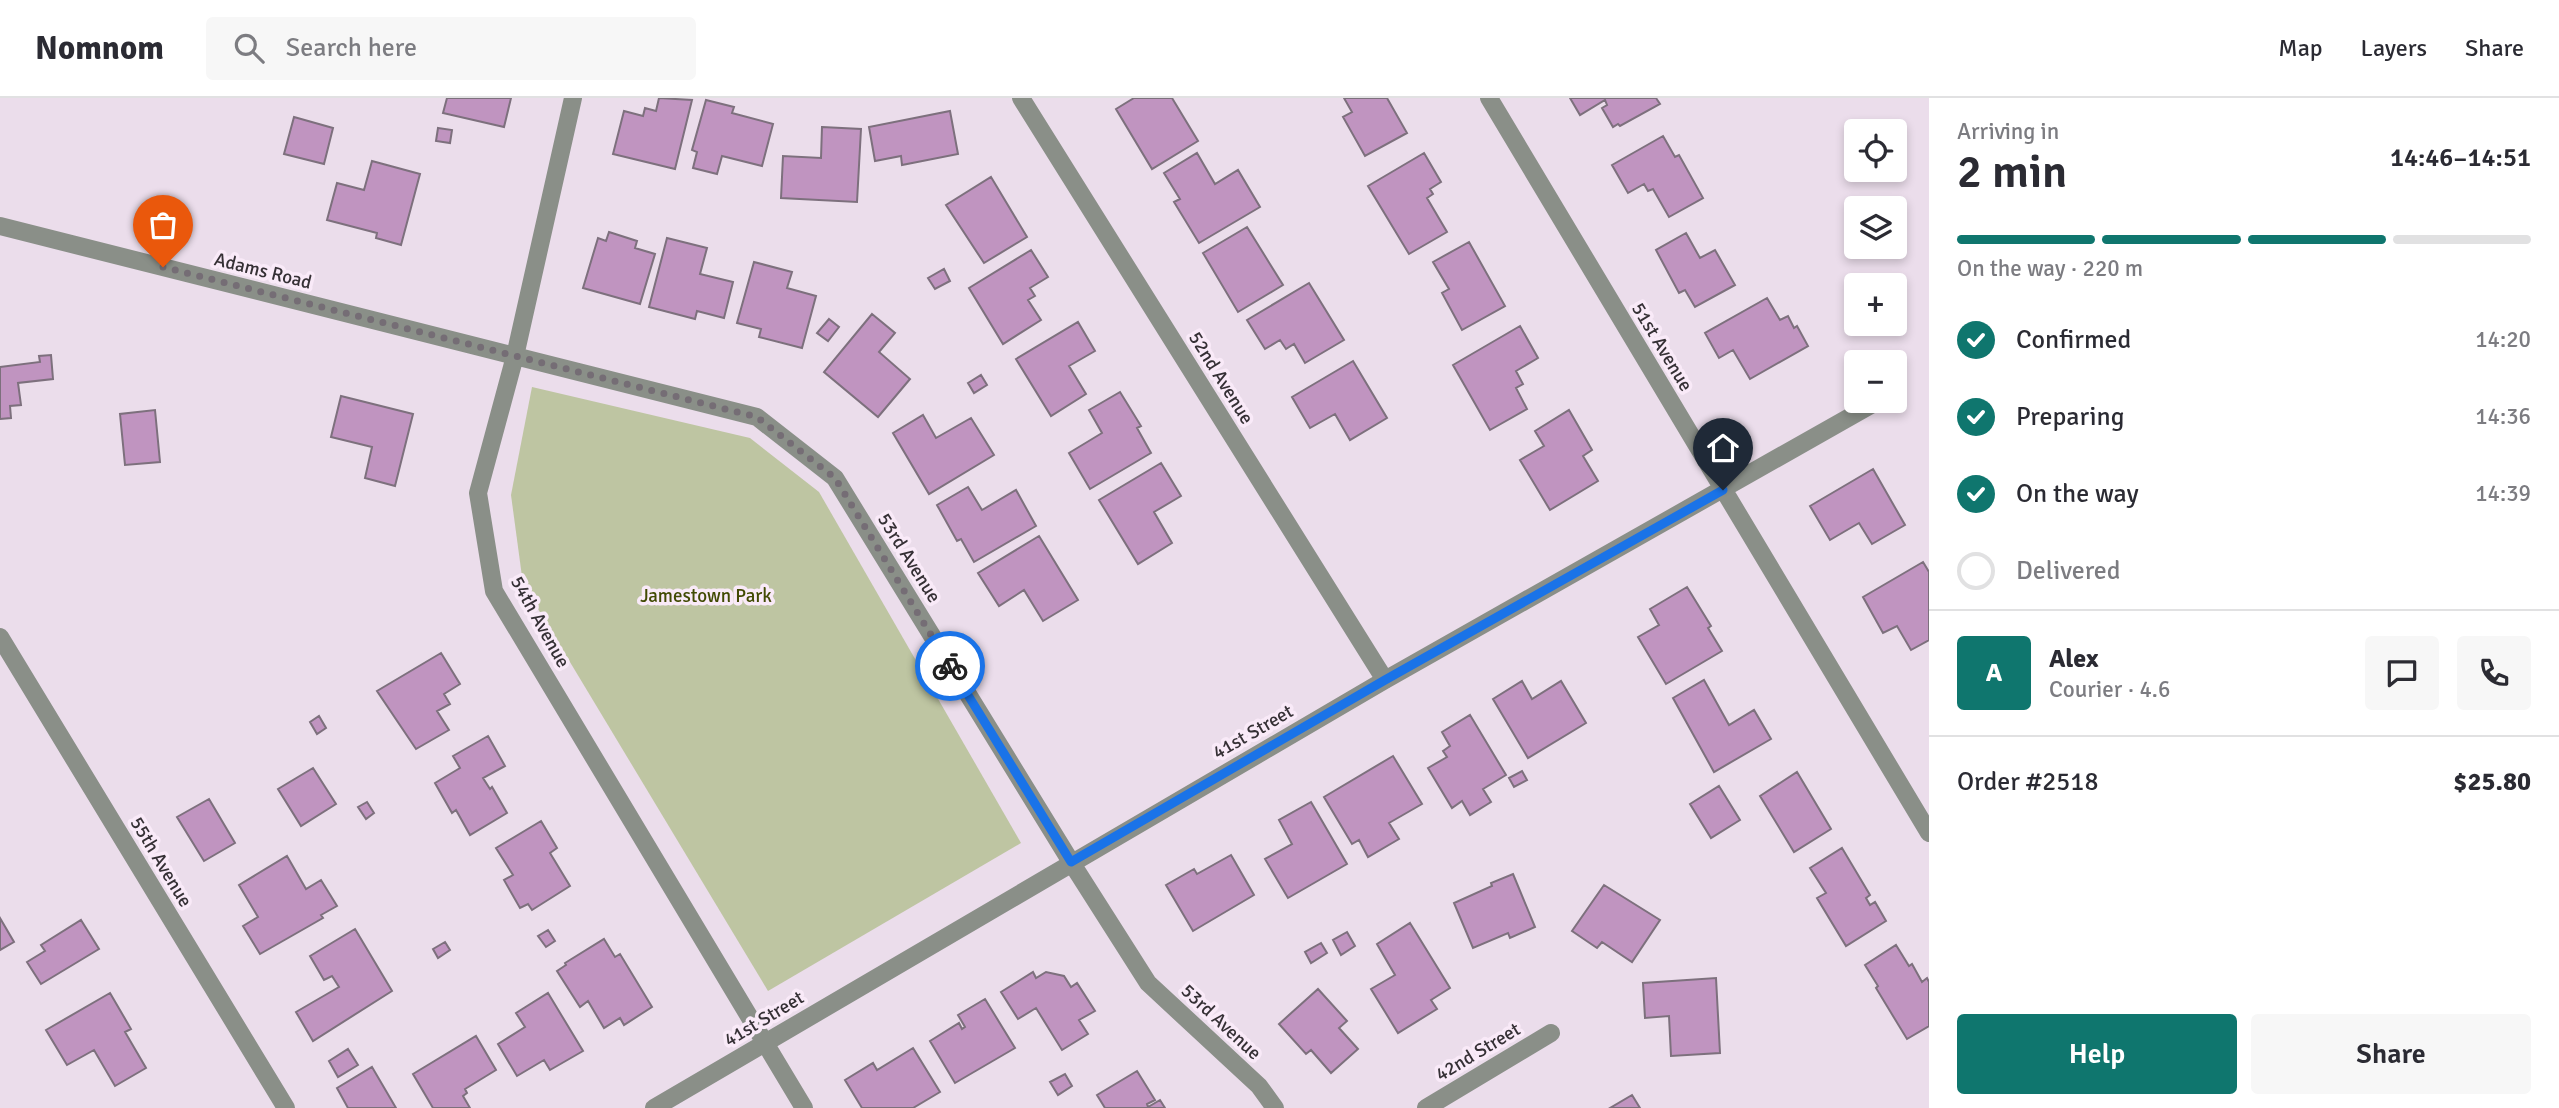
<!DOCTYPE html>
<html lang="en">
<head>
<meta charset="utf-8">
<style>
  :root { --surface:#fff; --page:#f7f7f7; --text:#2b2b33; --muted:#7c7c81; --line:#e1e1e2; --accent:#0f766e }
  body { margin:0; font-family:Signika,sans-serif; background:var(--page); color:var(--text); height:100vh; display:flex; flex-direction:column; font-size:26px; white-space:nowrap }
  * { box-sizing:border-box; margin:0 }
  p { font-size:23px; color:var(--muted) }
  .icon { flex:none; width:38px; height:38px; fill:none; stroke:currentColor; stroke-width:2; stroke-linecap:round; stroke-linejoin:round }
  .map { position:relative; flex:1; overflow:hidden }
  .panel { display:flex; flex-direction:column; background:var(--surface); width:630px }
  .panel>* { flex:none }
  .fabs { position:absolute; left:1844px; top:21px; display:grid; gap:14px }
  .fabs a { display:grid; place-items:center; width:63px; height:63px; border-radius:7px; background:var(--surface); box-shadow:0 4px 10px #0003; font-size:35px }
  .pin { position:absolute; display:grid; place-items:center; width:60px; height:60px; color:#fff; margin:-72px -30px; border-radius:50% 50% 50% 0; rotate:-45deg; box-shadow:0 0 7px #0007 }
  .pin .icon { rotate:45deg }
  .courier { position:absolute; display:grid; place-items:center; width:70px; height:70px; margin:-35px; border:5px solid #1a73e8; border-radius:50%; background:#fff; color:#222; box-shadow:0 2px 9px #0007 }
  .headline em { font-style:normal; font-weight:600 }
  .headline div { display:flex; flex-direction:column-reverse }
  .headline { display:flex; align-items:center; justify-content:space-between; height:119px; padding:0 28px }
  h1 { font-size:46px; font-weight:600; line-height:52px }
  .bar { display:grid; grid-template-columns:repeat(4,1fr); gap:10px 7px; align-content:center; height:84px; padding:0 28px }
  .bar i { height:9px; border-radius:5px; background:var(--line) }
  .bar .on { background:var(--accent) }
  .bar p { grid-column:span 4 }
  .line { display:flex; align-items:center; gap:18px; padding:0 28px; border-top:2px solid var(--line) }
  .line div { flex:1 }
  .round { display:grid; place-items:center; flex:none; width:74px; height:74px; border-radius:7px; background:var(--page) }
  ol { padding:0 28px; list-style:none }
  li { display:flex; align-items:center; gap:21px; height:77px }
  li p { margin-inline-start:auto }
  li .icon { padding:7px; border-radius:50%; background:var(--accent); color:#fff; stroke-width:4 }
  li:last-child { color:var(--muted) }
  li i { width:38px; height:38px; border:4px solid var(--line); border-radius:50% }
  .button { display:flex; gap:14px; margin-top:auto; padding:14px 28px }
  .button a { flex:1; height:80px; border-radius:7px; background:var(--accent); color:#fff; font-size:28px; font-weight:600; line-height:80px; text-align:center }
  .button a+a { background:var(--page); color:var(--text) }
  header { display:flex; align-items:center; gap:42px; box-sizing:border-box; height:98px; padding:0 35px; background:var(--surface); border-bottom:2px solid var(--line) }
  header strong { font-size:33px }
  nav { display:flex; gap:38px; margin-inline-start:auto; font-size:24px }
  .search { width:490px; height:63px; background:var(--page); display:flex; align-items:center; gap:18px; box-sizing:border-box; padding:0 24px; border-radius:7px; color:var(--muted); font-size:26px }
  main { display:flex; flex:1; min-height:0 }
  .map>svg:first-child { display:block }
  .green { fill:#bec5a2 }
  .building { fill:#c094c0; stroke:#7d707d; stroke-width:2 }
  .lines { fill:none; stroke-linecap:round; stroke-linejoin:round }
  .minor { stroke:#8a8f88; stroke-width:18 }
  .done { stroke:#756d75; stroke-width:7; stroke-dasharray:0 12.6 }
  .route { stroke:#1a73e8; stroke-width:9 }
  .labels { text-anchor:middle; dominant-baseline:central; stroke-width:7; stroke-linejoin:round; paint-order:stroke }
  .street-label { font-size:19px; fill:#353035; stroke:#f9eaf8 }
  .park-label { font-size:19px; fill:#414a03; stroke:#f9eaf8 }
</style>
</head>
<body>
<header>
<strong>Nomnom</strong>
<div class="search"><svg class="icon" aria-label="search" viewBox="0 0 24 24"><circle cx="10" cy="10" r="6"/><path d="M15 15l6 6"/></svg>Search here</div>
<nav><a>Map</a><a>Layers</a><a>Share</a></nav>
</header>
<main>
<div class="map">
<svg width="1929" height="1010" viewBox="0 0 1929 1010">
  <rect width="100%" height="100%" fill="#ebddeb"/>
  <!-- green -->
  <path class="green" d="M532,289L750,340L819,394L1021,745L768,893L523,486L511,397Z"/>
  <!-- building -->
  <path class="building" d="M447,0H511L504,29L443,15Z
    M659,0L692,2L675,71L613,56L624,13L643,18L645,10L656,13Z
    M1134,0H1172L1198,43L1152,71L1116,11Z
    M1344,0H1387L1407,35L1365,58L1343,19L1352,14Z
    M1570,0H1656L1660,6L1620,28L1618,26L1613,29L1602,10L1607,7L1605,2L1580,17Z
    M706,2L734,9L732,15L773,26L762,68L722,58L717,76L693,70L697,54L692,52Z
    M950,13L958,56L902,67L901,58L875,63L869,29Z
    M294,19L333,30L324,66L284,56Z
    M822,29L861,31L857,104L781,100L783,58L821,60Z
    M438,30L452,32L450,45L436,43Z
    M1663,38L1675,59L1679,57L1703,100L1669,119L1653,91L1648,93L1644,86L1628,95L1612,67Z
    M1197,55L1215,86L1238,72L1260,109L1199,145L1174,104L1180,101L1164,75Z
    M1424,55L1441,84L1430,91L1433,96L1427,100L1447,134L1409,156L1368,88Z
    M372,63L420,76L401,147L376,140L377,135L327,122L337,85L364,92Z
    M991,79L1027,139L984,165L946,107Z
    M1247,129L1283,187L1238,214L1203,155Z
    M609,134L637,143L635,150L655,156L640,206L583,190L598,140L606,143Z
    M1686,135L1700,160L1715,152L1735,187L1695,209L1685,192L1679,195L1656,152Z
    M667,140L707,150L700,176L733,184L724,220L697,213L695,221L649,209Z
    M1469,144L1505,208L1462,232L1442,195L1449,191L1433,164Z
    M1031,152L1048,179L1030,190L1035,198L1028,202L1041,222L1003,246L969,190Z
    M754,164L792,174L787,190L816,198L802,250L759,239L761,231L737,225Z
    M944,171L950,183L935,191L928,180Z
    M1309,185L1344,242L1305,265L1294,246L1286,251L1280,242L1265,251L1247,222Z
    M1767,200L1780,222L1788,218L1794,230L1797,228L1808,248L1750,281L1733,252L1719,260L1705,235Z
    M872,216L895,235L879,254L910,281L878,319L824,274Z
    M829,221L839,229L828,243L817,235Z
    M1078,224L1095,253L1069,268L1086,296L1051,318L1016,261Z
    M1520,228L1538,260L1516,273L1523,286L1516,290L1527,311L1490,332L1453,267Z
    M51,257L53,281L18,285L21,307L10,308L11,320L0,321V269L40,264L39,258Z
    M1353,263L1387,320L1350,342L1335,316L1310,330L1292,299Z
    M981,277L987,287L974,295L968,285Z
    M1120,294L1141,328L1137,330L1151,355L1090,391L1069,355L1102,335L1089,312Z
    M341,298L413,316L395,388L365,380L372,349L331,339Z
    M155,312L160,364L125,367L120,316Z
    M1569,312L1592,352L1583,358L1598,383L1550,412L1520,362L1544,348L1535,333Z
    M923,317L936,340L971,320L994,357L929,396L893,335Z
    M1161,365L1181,398L1154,414L1172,445L1138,466L1099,402Z
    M1873,371L1905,427L1872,446L1859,425L1830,442L1810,408Z
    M968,389L982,412L1016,392L1036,428L974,464L961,441L957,443L937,407Z
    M1039,438L1078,502L1043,523L1024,492L999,508L978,475Z
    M1923,464L1929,474V542L1911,552L1897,528L1883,535L1863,499Z
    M1687,489L1711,528L1708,530L1722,553L1666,586L1638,539L1659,527L1650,511Z
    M441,555L460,586L444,596L450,606L437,613L449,632L416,651L377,593Z
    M1704,582L1729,627L1754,612L1771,641L1714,674L1673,600Z
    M1522,583L1532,601L1561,583L1586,625L1528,660L1493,601Z
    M1470,617L1506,677L1483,691L1491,704L1470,717L1462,703L1452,710L1428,670L1447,659L1443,653L1450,648L1442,634Z
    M319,618L326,630L317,636L310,624Z
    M488,638L505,668L483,680L490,691L492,689L507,715L470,737L456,712L452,715L435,685L460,670L453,658Z
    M1393,658L1422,706L1389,725L1399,741L1368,759L1359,742L1352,746L1324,699Z
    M313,670L336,706L301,728L278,691Z
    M1522,673L1527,682L1514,689L1509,680Z
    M1797,674L1831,731L1794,754L1760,698Z
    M1719,688L1740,722L1711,740L1690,706Z
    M209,701L235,745L204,763L177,719Z
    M367,704L374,715L366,721L358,709Z
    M1311,704L1347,766L1288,800L1265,761L1292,746L1279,722Z
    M541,723L557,750L550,755L570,788L532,812L528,806L520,810L504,782L513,777L496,750Z
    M1842,750L1870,797L1866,800L1870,807L1875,804L1886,823L1846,848L1817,800L1826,795L1810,770Z
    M1231,757L1254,797L1193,833L1166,787L1194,771L1197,776Z
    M287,758L306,791L321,782L337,808L321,817L323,820L260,856L243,828L258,819L239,787Z
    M1513,776L1535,829L1510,840L1508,835L1473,850L1454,805L1492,788L1491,785Z
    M1604,787L1660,822L1632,864L1602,844L1597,850L1572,833Z
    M0,820L14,844L0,852Z
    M81,822L99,851L41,886L27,864L45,853L41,847Z
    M1410,825L1450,890L1431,902L1437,911L1398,935L1371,891L1395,877L1377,846Z
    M355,831L392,893L313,943L296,914L339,889L332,878L324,882L310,858Z
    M548,832L555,843L546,849L538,838Z
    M1347,834L1355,848L1341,857L1333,842Z
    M604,841L615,859L620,856L652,909L624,927L620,920L604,930L588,903L580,909L557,873L566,867L565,865Z
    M445,844L450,852L438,860L433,851Z
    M1321,845L1327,855L1311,865L1305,854Z
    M1896,847L1909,868L1912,866L1922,884L1927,880L1929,884V928L1907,941L1876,890L1878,888L1865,867Z
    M1033,874L1036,880L1046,874L1064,878L1071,889L1077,885L1095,913L1079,922L1088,936L1062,952L1036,910L1018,921L1001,894Z
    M1716,880L1720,955L1671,958L1669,918L1645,920L1643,885Z
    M1318,891L1347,923L1339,930L1358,951L1331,975L1311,952L1306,956L1279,926Z
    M110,895L131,931L125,934L146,970L115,988L94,952L67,967L46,932Z
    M548,895L583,953L550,972L544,962L517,978L498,946L525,929L516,915Z
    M985,901L1015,950L955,985L930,943L959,925L962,931L965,929L958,917Z
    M476,938L496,972L465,991L467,995L463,998L470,1010H433L413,976Z
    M913,950L940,994L913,1010H862L845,982L873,965L877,972Z
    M348,951L358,967L338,979L329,963Z
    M372,969L396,1010H348L337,990Z
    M1137,973L1155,1002L1147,1006L1148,1009L1160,1002L1165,1010H1105L1097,997Z
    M1065,976L1072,988L1058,997L1050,984Z
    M1632,997L1640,1010H1610Z"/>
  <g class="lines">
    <!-- minor -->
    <path class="minor" d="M573,0L515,258L478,395L494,493L804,1010
      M1021,0L1385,582
      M1489,0L1929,735
      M0,128L757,319L835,380L1071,764L1148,885L1259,988L1275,1010
      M0,539L286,1010
      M654,1010L1385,582L1878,303
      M1426,1010L1551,935"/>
  </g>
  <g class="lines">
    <!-- done -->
    <path class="done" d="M163,169L757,319L835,380L950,568"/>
    <!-- route -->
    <path class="route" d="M950,568L1071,764L1385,582L1723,392"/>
  </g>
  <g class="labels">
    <!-- street labels -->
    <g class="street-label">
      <text transform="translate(263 173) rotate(14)">Adams Road</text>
      <text transform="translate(1662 249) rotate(59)">51st Avenue</text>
      <text transform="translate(1221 280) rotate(58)">52nd Avenue</text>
      <text transform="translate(909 460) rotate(58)">53rd Avenue</text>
      <text transform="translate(540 524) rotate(61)">54th Avenue</text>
      <text transform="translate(1253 634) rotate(-30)">41st Street</text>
      <text transform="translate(161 764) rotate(59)">55th Avenue</text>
      <text transform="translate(764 921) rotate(-31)">41st Street</text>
      <text transform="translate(1221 924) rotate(43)">53rd Avenue</text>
      <text transform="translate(1478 954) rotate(-31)">42nd Street</text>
    </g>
    <!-- park labels -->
    <g class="park-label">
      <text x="706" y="498">Jamestown Park</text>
    </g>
  </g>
</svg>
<div class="fabs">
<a><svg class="icon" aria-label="locate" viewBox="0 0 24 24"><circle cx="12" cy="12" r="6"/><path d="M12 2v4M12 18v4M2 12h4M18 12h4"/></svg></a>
<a><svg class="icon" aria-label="layers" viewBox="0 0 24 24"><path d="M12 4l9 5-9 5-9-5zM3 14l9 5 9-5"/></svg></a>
<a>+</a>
<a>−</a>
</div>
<div class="pin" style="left:163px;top:169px;background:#ea580c"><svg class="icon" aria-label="bag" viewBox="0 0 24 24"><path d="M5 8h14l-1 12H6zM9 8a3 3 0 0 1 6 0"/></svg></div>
<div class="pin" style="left:1723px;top:392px;background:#1f2937"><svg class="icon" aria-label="home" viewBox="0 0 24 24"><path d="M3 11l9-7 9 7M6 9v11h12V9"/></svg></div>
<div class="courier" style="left:950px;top:568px"><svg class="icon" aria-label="bike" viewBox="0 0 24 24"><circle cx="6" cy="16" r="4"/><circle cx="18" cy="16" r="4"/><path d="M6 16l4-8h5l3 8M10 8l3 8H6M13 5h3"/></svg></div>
</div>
<section class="panel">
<div class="headline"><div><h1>2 min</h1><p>Arriving in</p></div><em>14:46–14:51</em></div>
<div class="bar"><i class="on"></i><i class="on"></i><i class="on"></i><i></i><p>On the way · 220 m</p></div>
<ol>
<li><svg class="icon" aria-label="check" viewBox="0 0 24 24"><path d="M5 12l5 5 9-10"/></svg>Confirmed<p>14:20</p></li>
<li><svg class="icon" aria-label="check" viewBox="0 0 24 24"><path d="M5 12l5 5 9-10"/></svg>Preparing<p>14:36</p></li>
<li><svg class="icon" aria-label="check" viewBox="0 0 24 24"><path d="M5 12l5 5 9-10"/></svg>On the way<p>14:39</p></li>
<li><i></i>Delivered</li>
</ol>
<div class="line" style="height:126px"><b class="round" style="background:var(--accent);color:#fff">A</b><div><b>Alex</b><p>Courier · 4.6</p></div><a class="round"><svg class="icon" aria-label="chat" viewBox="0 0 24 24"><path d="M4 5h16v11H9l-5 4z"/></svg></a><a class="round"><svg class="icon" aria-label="phone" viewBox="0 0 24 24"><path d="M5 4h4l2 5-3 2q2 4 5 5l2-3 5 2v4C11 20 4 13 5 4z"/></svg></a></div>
<div class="line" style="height:91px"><div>Order #2518</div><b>$25.80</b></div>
<div class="button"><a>Help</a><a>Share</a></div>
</section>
</main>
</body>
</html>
